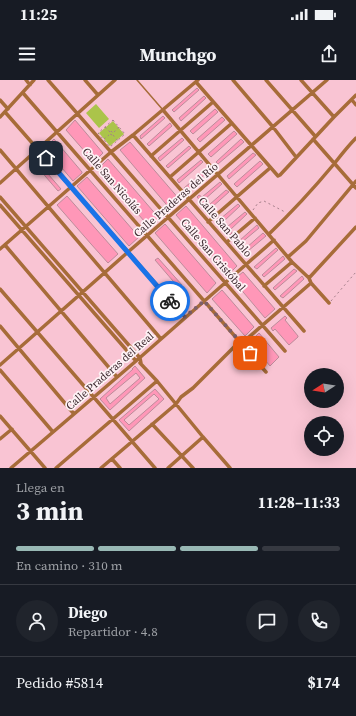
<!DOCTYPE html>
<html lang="es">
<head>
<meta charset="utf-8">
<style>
  :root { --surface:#171b24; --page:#20242c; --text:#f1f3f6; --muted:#9ea1a6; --line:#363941; --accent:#98b8b4 }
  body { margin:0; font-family:"Source Serif 4",serif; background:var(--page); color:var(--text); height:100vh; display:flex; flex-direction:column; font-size:15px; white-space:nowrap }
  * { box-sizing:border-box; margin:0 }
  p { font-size:13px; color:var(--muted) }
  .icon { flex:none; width:22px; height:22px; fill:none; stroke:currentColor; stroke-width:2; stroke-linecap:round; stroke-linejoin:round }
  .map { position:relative; height:388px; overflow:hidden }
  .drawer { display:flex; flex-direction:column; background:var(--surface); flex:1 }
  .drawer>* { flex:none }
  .needle { width:26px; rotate:258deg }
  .tools { position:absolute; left:304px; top:288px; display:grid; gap:8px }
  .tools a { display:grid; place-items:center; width:40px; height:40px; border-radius:50%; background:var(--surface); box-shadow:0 4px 16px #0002; font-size:20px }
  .pin { position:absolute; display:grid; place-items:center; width:34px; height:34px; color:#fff; margin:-17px; border-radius:8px; box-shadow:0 2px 6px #0006 }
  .courier { position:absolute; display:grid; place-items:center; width:40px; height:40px; margin:-20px; border:3px solid #1a73e8; border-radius:50%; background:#fff; color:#222; box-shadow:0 1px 5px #0007 }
  .head em { font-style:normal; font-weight:700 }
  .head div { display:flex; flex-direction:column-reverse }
  .head { display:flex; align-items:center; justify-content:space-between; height:68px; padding:0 16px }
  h1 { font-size:26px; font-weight:700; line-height:30px }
  .bar { display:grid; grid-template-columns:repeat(4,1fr); gap:6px 4px; align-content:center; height:48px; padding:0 16px }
  .bar i { height:5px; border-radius:3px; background:var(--line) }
  .bar .on { background:var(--accent) }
  .bar p { grid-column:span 4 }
  .line { display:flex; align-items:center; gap:10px; padding:0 16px; border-top:1px solid var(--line) }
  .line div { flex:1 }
  .round { display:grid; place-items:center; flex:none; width:42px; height:42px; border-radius:21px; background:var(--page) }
  .status { display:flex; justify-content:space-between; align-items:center; height:28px; padding:0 20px; background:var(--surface); direction:ltr }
  .status svg { height:11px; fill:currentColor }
  header { display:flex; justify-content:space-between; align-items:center; height:52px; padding:0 16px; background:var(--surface); font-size:18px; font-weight:700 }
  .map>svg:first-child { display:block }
  .green { fill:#abc44a }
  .building { fill:#ff97b8; stroke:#bd8b9a; fill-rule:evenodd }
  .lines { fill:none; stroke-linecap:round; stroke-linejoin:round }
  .path { stroke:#a57f8a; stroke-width:1; stroke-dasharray:2 3; stroke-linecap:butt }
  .service { stroke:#a76c39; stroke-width:1.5 }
  .minor { stroke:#a76c39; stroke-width:3.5 }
  .done { stroke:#7e5f68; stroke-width:4; stroke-dasharray:0 7.2 }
  .route { stroke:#1a73e8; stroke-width:5 }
  .labels { text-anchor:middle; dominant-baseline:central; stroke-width:3.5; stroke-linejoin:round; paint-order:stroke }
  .street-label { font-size:11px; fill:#3c282e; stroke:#fef2f5 }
</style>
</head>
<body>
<div class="status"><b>11:25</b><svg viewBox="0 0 49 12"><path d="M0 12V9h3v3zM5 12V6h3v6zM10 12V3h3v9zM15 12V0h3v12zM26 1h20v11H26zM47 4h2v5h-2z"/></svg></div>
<header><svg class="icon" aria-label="menu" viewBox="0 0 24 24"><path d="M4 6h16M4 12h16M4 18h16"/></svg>Munchgo<svg class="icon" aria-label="share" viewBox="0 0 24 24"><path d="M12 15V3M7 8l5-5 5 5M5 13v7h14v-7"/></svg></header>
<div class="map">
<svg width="356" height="388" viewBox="0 0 356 388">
  <rect width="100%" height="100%" fill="#f9c4d3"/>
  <!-- green -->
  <path class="green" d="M96,24L109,39L99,48L86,33Z
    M113,41L124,54L110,66L99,53Z"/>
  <!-- building -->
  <path class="building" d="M197,8L199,10L174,32L172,30Z
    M204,16L206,18L181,41L179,38Z
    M215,29L218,32L193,54L190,51Z
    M163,36L165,38L141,59L140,56Z
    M222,37L225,40L200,62L197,59Z
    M75,40L103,73L94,82L66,50Z
    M170,43L172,46L149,66L147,64Z
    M234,51L237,54L211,77L208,74Z
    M182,58L184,60L160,81L158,78Z
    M54,59L82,92V93L73,101L45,68Z
    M241,59L244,62L218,84L216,82Z
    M130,62L180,120L171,130L120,70Z
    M189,66L191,68L168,88L166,86Z
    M253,73L256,75L229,99L227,96Z
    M35,79L61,109L58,111L33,82Z
    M108,79L159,138L150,148L99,88Z
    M201,80L203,82L179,103L177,100Z
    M260,81L263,84L237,107L234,104Z
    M208,88L210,90L187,110L184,108Z
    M87,97L139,157L129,166L77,106Z
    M220,102L222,104L204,120L209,125L226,110L229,112L211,128L213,131L211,133L197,117L199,115L202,117Z
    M67,116L118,174L108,183L91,164L57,125Z
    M238,124L240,126L223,142L227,147L245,132L247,134L230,150L232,153L230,155L216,139L219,137L220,139Z
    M186,126L237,186L228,195L176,135Z
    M165,144L216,203L207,213L155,153Z
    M257,145L259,148L241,163L246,168L263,153L266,156L248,171L251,174L248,177L235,161L237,158L239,161Z
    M276,168L278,170L257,189L254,187Z
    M283,176L285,179L264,197L262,195Z
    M158,178L182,205L179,208L155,180Z
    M294,189L297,191L275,210L273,208Z
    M243,192L275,229L265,238L233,200Z
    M302,196L304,199L283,218L280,216Z
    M222,210L254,247L245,256L212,219Z
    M285,236L287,238L285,240L298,256V257L289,265L275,249L273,251L271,248Z
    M259,253L279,277L270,286L250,262Z
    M135,286L145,298L110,330L100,319L133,289H132ZM136,293L140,298L110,324L106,318Z
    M155,309L164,319L129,351L119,340ZM154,314L159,319L129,345L124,340Z"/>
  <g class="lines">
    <!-- path -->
    <path class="path" d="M113,40L125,54L110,67L98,53Z
      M105,47L110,52
      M111,51L113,53L112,55L110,54Z
      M114,52L119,47
      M113,55L118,61
      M104,59L109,55
      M253,130L258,123L264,121L285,132
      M331,221L356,192"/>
    <!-- service -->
    <path class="service" d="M137,0L163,30"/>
    <!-- minor -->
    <path class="minor" d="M26,0L30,5
      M48,0L285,271
      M85,0L98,15
      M233,0L273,47L296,77
      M266,0L315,56
      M301,0L334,37
      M196,2L278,96L280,95L334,37L356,15
      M23,13L266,292
      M0,20L8,29
      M352,20L356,25
      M163,30L292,182L309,198L311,203L329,223
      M5,32L185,237
      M0,37L34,0
      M133,55L304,251
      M313,59L356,108
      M0,70L161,259
      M151,76L213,22
      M170,97L232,43
      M0,103L115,0
      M0,117L140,278L141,283
      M0,125L136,281
      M208,142L270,88
      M269,154C292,132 314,108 334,84C341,75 348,66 356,58
      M227,162L255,138
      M5,165L117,297
      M0,169L111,72L133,55L198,0
      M288,177L306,161L356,101
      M309,198L356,147
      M264,206L292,182
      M0,209L155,388
      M0,246L74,334
      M241,264L311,203
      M140,283L157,301L203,357L230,388
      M0,285L128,172L327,0
      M0,290L53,352
      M0,336L45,388
      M152,344L193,388
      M0,359L12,349
      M112,379L120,388
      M11,388L136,281L274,160
      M56,388L157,301
      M101,388L176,324L181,317L193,308L239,262
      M168,388L203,357"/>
  </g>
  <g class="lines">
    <!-- done -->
    <path class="done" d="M170,221L185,237L204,221L250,273"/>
    <!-- route -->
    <path class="route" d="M46,78L170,221"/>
  </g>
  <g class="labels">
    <!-- street labels -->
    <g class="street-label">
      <text transform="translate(112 101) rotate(49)">Calle San Nicolás</text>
      <text transform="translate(176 120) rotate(-41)">Calle Praderas del Río</text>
      <text transform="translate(225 147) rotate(49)">Calle San Pablo</text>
      <text transform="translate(213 175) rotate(49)">Calle San Cristóbal</text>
      <text transform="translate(110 291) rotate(-41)">Calle Praderas del Real</text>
    </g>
  </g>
</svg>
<div class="tools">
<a><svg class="needle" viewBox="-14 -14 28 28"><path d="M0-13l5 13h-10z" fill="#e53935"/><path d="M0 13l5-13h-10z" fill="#9ea1a6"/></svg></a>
<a><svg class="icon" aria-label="locate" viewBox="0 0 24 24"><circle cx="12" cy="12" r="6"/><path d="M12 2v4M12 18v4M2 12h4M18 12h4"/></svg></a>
</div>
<div class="pin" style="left:250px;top:273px;background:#ea580c"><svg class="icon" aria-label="bag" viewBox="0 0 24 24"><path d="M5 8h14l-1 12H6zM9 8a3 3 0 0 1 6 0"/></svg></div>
<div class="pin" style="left:46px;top:78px;background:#1f2937"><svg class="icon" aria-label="home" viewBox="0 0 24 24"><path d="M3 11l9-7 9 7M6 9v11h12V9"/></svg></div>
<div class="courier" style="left:170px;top:221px"><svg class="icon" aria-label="bike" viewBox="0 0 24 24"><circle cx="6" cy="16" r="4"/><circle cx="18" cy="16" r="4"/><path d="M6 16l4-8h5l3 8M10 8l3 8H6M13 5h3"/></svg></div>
</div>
<section class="drawer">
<div class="head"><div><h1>3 min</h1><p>Llega en</p></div><em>11:28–11:33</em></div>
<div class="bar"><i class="on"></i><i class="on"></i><i class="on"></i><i></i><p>En camino · 310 m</p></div>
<div class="line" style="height:72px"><a class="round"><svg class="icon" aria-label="person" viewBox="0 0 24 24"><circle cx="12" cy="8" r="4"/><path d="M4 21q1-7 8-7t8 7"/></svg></a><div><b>Diego</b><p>Repartidor · 4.8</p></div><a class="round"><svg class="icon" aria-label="chat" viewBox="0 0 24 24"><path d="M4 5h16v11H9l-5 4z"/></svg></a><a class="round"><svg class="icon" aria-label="phone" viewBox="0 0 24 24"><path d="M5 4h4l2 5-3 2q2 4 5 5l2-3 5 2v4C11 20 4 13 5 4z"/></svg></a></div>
<div class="line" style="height:52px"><div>Pedido #5814</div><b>$174</b></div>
</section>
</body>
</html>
